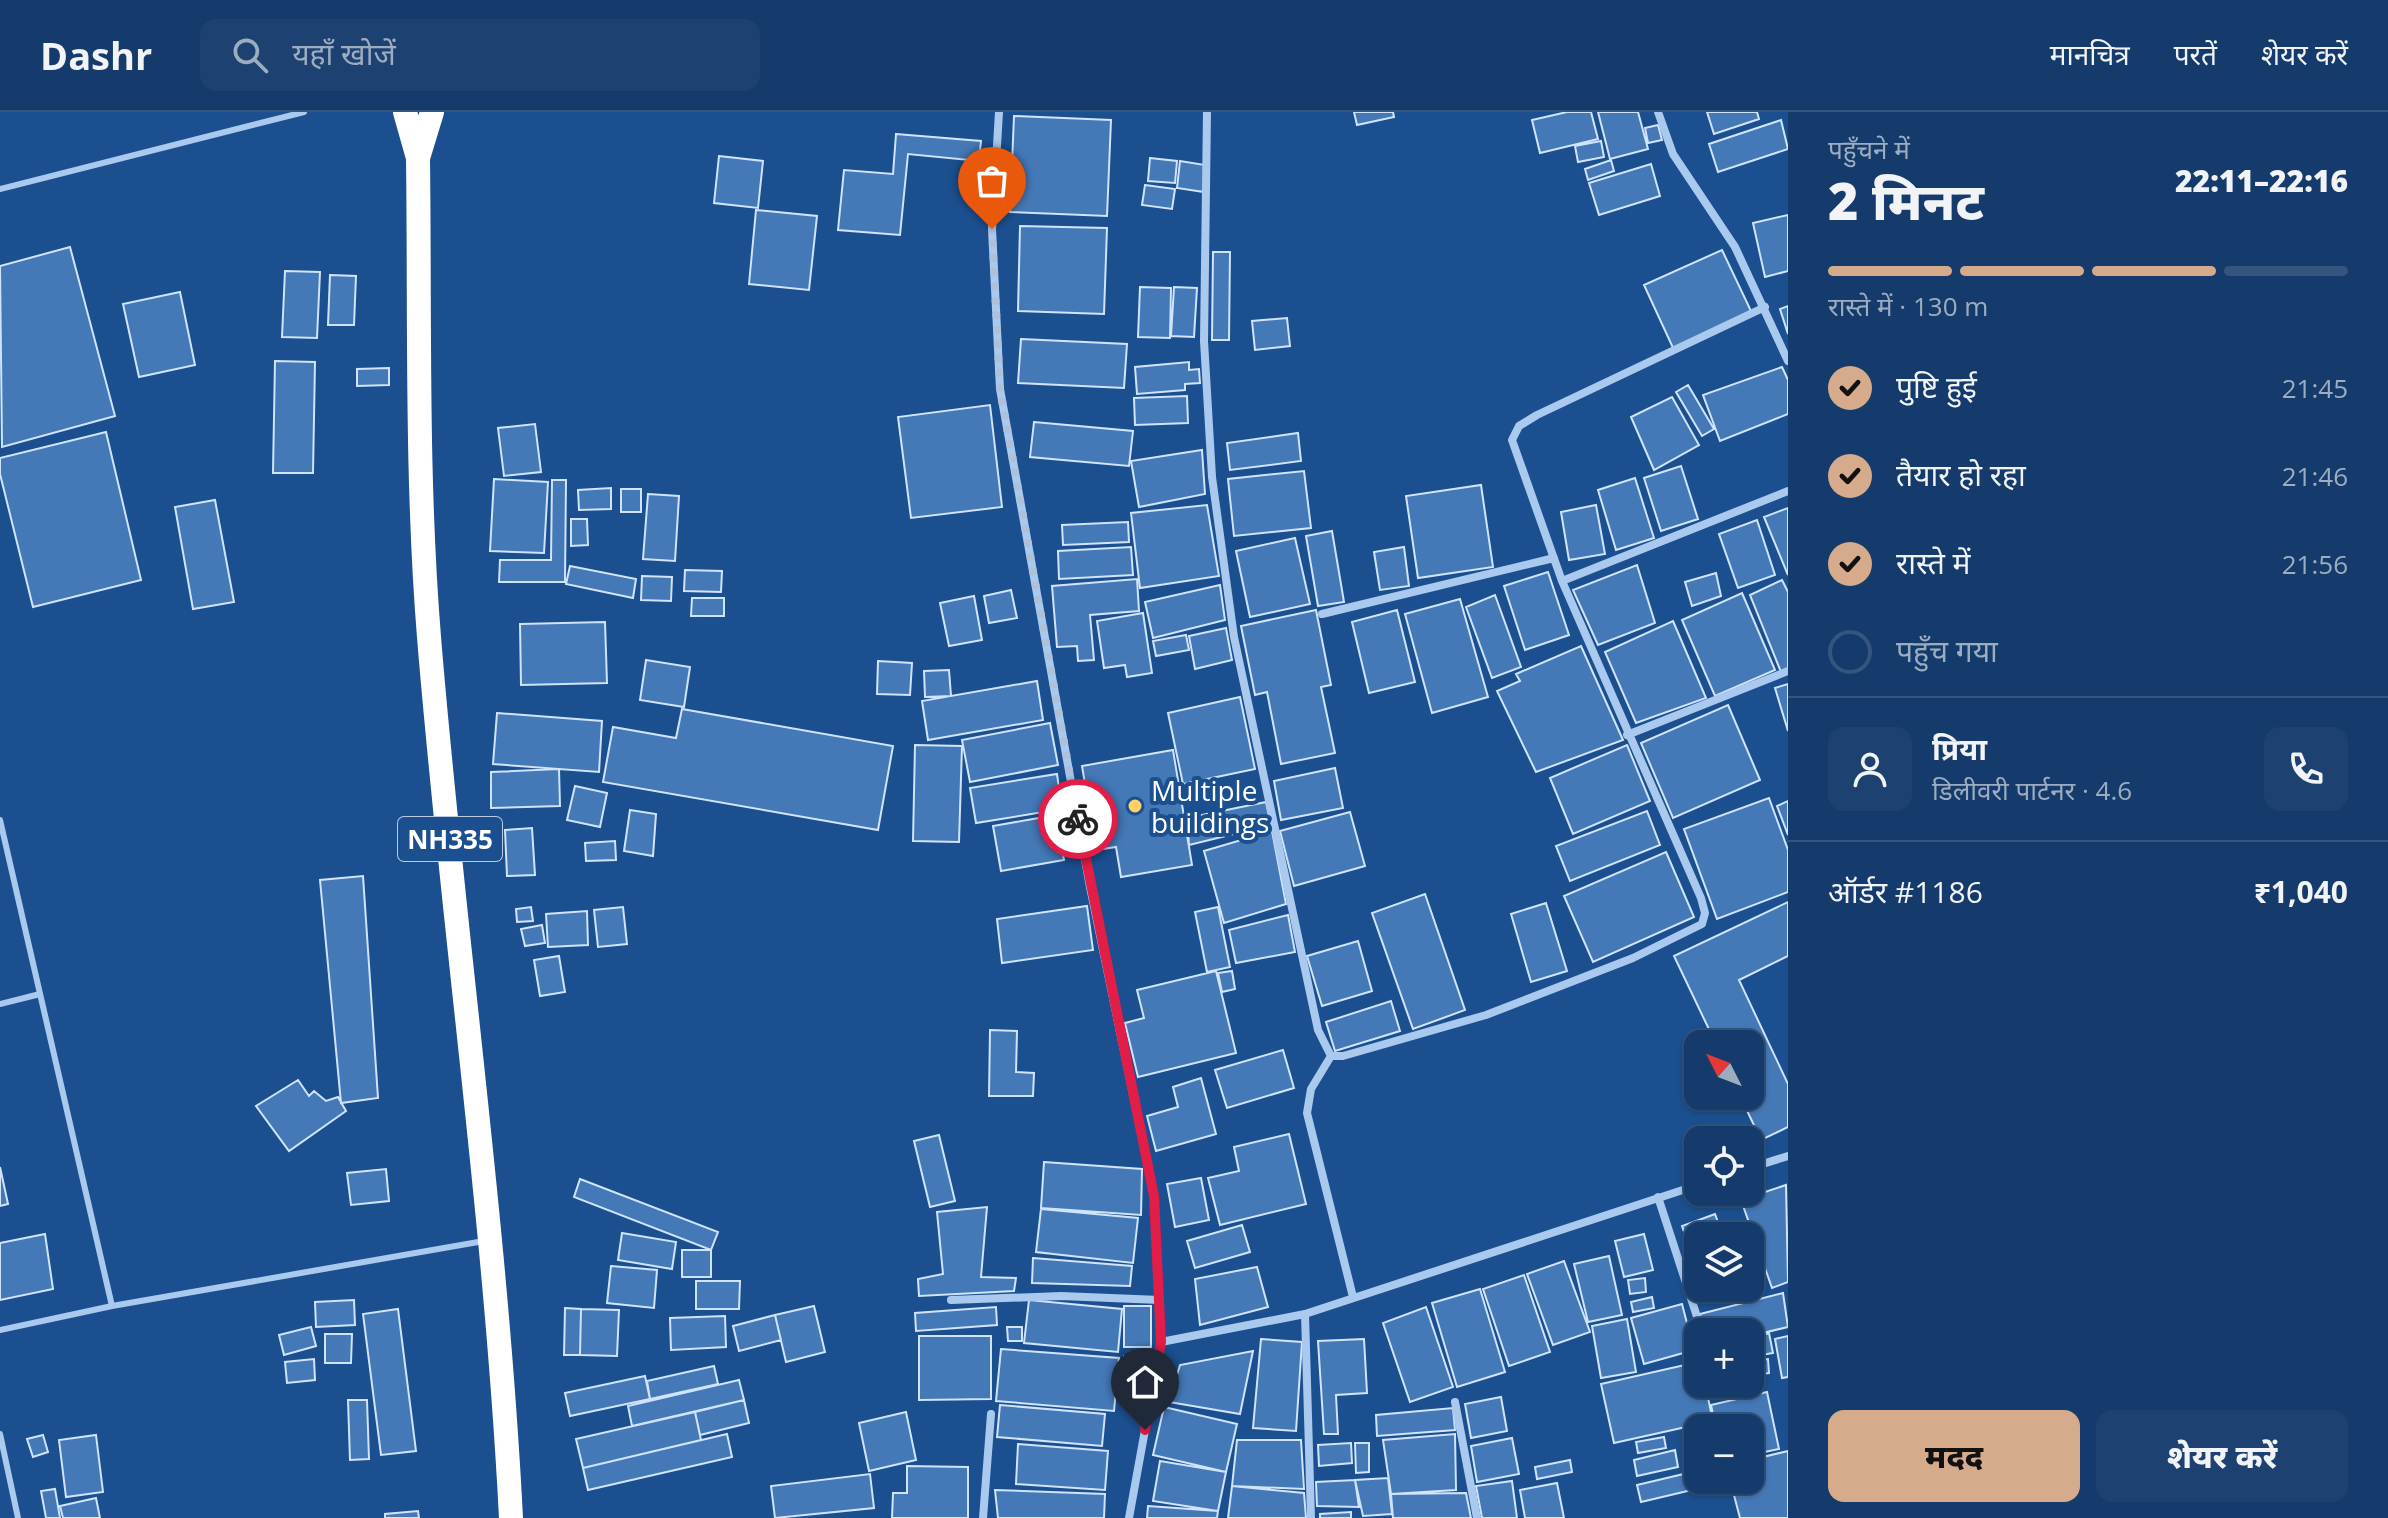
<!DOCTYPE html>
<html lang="hi">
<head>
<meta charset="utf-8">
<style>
  :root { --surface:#143b6b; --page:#1d4271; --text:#f1f3f6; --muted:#9dadc1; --line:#33557e; --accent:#d6ab8b }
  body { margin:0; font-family:"Open Sans","Noto Sans Devanagari",sans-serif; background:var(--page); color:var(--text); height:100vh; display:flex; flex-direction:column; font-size:30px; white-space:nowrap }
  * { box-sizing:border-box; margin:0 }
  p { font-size:26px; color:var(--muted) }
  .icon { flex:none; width:44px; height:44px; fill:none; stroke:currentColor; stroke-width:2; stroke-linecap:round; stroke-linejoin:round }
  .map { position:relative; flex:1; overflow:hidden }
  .side { display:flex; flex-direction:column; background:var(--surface); width:600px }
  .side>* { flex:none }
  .needle { width:52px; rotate:312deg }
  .controls { position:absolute; left:1684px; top:918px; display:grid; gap:16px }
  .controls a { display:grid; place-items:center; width:80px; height:80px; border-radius:16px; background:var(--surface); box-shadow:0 2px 6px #0004,0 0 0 2px var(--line); font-size:40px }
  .pin { position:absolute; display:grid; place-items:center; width:68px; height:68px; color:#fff; margin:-82px -34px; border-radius:50% 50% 50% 0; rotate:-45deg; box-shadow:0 0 8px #0007 }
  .pin .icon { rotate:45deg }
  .courier { position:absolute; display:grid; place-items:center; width:80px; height:80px; margin:-40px; border:6px solid #e11d48; border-radius:50%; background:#fff; color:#222; box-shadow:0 2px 10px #0007 }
  .head em { font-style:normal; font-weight:800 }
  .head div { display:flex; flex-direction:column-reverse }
  .head { display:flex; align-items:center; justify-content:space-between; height:136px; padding:0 40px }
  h1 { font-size:52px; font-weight:800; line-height:60px }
  .bar { display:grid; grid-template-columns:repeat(4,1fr); gap:12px 8px; align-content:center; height:96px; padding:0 40px }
  .bar i { height:10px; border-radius:6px; background:var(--line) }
  .bar .on { background:var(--accent) }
  .bar p { grid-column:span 4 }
  .line { display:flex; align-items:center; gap:20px; padding:0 40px; border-top:2px solid var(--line) }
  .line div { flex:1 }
  .round { display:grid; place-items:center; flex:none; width:84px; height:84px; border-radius:16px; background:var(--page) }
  ol { padding:0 40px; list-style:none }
  li { display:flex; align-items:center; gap:24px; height:88px }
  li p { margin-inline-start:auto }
  li .icon { padding:8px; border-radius:50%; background:var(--accent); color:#111; stroke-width:4 }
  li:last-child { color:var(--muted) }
  li i { width:44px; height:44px; border:4px solid var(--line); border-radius:50% }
  .action { display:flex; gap:16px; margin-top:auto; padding:16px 40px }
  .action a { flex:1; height:92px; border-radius:16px; background:var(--accent); color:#111; font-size:32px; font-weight:800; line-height:92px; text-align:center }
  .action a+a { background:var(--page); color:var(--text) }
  header { display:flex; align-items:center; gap:48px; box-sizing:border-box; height:112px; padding:0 40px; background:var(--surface); border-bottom:2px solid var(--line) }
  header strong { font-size:38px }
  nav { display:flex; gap:44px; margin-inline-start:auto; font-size:28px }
  .search { width:560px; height:72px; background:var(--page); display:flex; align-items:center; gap:20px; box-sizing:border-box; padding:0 28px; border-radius:16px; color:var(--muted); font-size:30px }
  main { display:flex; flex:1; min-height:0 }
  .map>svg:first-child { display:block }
  .building { fill:#4478b7; stroke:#cfe3fa; stroke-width:2 }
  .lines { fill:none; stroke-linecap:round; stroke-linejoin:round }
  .lane { stroke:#a9c9ee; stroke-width:6 }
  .street { stroke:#a9c9ee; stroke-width:8 }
  .highway { stroke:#fff; stroke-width:24 }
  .done { stroke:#afc1d8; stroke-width:8; stroke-dasharray:0 14.4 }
  .route { stroke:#e11d48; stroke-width:10 }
  .poi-dot { fill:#ffd166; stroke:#1b4f8f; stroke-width:3 }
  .labels { text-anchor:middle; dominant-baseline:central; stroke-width:8; stroke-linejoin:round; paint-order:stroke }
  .shield { fill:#1b4f8f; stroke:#bbcadd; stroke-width:2 }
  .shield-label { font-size:26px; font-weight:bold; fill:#fff }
  .poi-label { font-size:28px; fill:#fff; stroke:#1b4f8f; text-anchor:start }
</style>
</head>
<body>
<header>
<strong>Dashr</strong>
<div class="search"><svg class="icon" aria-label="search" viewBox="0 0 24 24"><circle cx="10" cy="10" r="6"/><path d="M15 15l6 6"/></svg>यहाँ खोजें</div>
<nav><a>मानचित्र</a><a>परतें</a><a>शेयर करें</a></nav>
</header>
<main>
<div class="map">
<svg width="1788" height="1406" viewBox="0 0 1788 1406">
  <rect width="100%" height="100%" fill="#1b4f8f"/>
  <!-- building -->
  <path class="building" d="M1354,0H1393L1394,5L1357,13Z
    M1567,0H1591L1598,27L1540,41L1532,8Z
    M1598,0H1638L1648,37L1610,47Z
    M1707,0H1757L1759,7L1714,22Z
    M1014,4L1111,8L1107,104L1010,100Z
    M1781,8L1788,37L1718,60L1709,32Z
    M1658,13L1662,28L1648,31L1645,16Z
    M896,22L981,29L979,49L908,42L900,123L838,118L844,58L893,62Z
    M1601,29L1604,45L1578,50L1575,34Z
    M719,44L763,49L758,96L714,91Z
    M1150,46L1177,49L1175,71L1148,69Z
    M1611,48L1614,59L1588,68L1585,57Z
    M1180,49L1205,53L1204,80L1177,76Z
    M1651,52L1660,84L1599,103L1589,71Z
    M1145,73L1175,77L1172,97L1142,93Z
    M756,98L817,104L809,178L749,172Z
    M1788,103V159L1765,165L1753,111Z
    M1020,114L1107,116L1104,202L1018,199Z
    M70,135L115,304L2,335L0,154Z
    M1722,138L1751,199L1674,238L1644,173Z
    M1213,140H1230L1229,228H1212Z
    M285,159L320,160L317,226L282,225Z
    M330,163L356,164L354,213H328Z
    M1140,175L1171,176L1170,226L1138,225Z
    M1174,175L1197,176L1194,225L1171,224Z
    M180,180L195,253L139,265L123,192Z
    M1788,194V222L1780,197Z
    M1287,206L1290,234L1255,238L1252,209Z
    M1021,227L1127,232L1124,276L1018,271Z
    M275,249L315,250L313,361H273Z
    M1189,250V258L1199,257L1200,271L1185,272V278L1137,282L1135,255Z
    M1782,255L1788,268V302L1720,329L1703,283Z
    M389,256V273L357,274V257Z
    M1688,273L1714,317L1702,324L1676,280Z
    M1187,284L1188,311L1135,313L1134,286Z
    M1672,285L1699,333L1654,358L1631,305Z
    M990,293L1002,395L911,406L898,305Z
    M1034,310L1133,319L1129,354L1030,345Z
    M535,312L541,360L504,364L498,316Z
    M106,320L141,468L33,495L0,362V346Z
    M1298,321L1301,349L1230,358L1227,331Z
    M1202,338L1205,382L1139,395L1131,349Z
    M1681,354L1698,407L1661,419L1644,366Z
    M1304,359L1311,416L1234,424L1228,367Z
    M1635,366L1654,426L1616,438L1598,378Z
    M494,367L548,370L544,441L490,439Z
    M552,368H566L565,470H499L500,448H551Z
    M1481,373L1493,455L1418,466L1406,384Z
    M611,376V397L579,398L578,378Z
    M621,377H641V400H621Z
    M648,382L679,384L675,449L643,447Z
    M215,388L234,490L193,497L175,395Z
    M1207,393L1219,464L1140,476L1131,401Z
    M1596,393L1605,442L1569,448L1561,400Z
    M1788,396V463L1764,405Z
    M571,407H587L588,433L571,434Z
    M1757,408L1775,463L1738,476L1719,422Z
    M1128,410L1129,430L1063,433L1062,413Z
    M1332,419L1344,490L1318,494L1306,424Z
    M1295,426L1310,492L1250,505L1236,439Z
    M1131,435L1133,463L1059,467L1058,439Z
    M1404,435L1409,474L1380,478L1374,440Z
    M1637,453L1655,511L1598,533L1573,478Z
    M570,454L636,467L633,486L566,472Z
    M685,458L722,459L721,480L684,479Z
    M1548,460L1569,523L1525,538L1504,474Z
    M1716,461L1721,484L1692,494L1685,470Z
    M642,464L672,465L671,489L641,488Z
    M1137,467L1139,499L1090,503L1094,548L1078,549L1077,534L1057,535L1052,474Z
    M1782,468L1788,480V557L1781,560L1750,483Z
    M1220,473L1225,508L1153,526L1145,490Z
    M1011,478L1017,506L989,511L984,484Z
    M1742,481L1775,558L1715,584L1682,508Z
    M1495,483L1521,555L1492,566L1466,495Z
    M974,484L982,528L949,534L940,491Z
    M692,486H724V504H691Z
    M1460,487L1488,585L1432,601L1405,502Z
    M1316,498L1331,573L1321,575L1335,641L1281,652L1267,580L1255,583L1241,514Z
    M1397,498L1415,570L1369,581L1352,510Z
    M1143,501L1152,561L1127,565L1125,553L1104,556L1097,509Z
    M1673,509L1706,586L1636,611L1605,540Z
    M605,510L607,571L521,573L520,512Z
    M1226,516L1232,548L1195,557L1189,524Z
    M1186,523L1189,538L1156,544L1153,529Z
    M1581,534L1623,628L1536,660L1497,579L1520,569L1516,562Z
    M646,548L690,555L684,595L640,588Z
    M878,549L912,551L910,583L877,582Z
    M949,558L951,584L925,585L924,559Z
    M1037,569L1043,608L928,628L922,589Z
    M1788,572V619L1775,576Z
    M1240,585L1255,657L1183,672L1168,601Z
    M1728,593L1760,668L1673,706L1641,631Z
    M682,597L893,634L878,718L603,670L613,615L676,626Z
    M497,601L602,609L599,660L493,652Z
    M1050,611L1058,653L970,670L962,628Z
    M915,633L962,634L959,730L913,729Z
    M1627,633L1650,689L1573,722L1550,666Z
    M1173,638L1192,753L1121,765L1116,735L1096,738L1082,654Z
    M1335,656L1343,696L1281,708L1274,669Z
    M559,657L560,694L491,696V660Z
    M1057,662L1062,697L976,711L970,676Z
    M575,674L607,681L600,715L567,708Z
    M1769,686L1788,738V780L1717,807L1684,717Z
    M1788,689V723L1777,694Z
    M1266,690L1271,713L1189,733L1187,706Z
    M630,698L656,702L653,744L624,739Z
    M1647,699L1660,733L1570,769L1556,734Z
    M1350,700L1365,754L1294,774L1280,719Z
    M1056,703L1064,748L1001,759L993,714Z
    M532,716L535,763L507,764L505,718Z
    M1272,719L1286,792L1224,811L1204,739Z
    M615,729L616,748L586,749L585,731Z
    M1666,740L1694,805L1593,850L1564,784Z
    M363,764L378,986L341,991L320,768Z
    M1425,782L1465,898L1413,917L1372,801Z
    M1788,790V844L1739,868L1788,972V1015L1761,1028L1740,984H1750V932H1716L1674,844Z
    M1546,791L1567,859L1531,870L1511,802Z
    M1087,794L1093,838L1002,851L997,807Z
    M531,795L533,809L517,810L516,797Z
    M623,795L627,832L598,835L594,798Z
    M1218,795L1230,855L1207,860L1195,800Z
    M587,799L588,833L548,835L546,802Z
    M1288,803L1295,840L1236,851L1229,818Z
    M542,813L545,831L525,834L521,817Z
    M1358,829L1372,879L1322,894L1307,844Z
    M559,844L565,880L540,884L534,848Z
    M1216,859L1236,941L1138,965L1125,911L1144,906L1137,878Z
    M1232,859L1235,877L1222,880L1218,861Z
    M1391,889L1400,919L1335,939L1326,910Z
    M990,918L1017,919L1016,960L1034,961L1033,984H989Z
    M1283,938L1294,976L1227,996L1215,958Z
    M1201,966L1216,1022L1156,1039L1147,1004L1178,995L1173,975Z
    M298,968L309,984L314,979L326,989L338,985L346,999L289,1039L256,994Z
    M1289,1022L1306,1092L1220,1113L1208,1066L1239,1059L1234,1035Z
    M939,1023L955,1089L930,1095L914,1029Z
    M1044,1050L1142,1057L1141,1103L1041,1096Z
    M0,1055L8,1092L0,1094Z
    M386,1057L389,1089L351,1093L347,1061Z
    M1201,1066L1209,1108L1175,1115L1167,1072Z
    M580,1067L718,1120L711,1138L574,1085Z
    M1786,1073L1788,1170L1772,1176L1741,1088Z
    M987,1095L981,1165L1016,1166L1014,1179L919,1184L918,1167L943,1162L937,1100Z
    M1041,1097L1138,1106L1133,1151L1036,1140Z
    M1715,1102L1723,1124H1698V1149L1695,1150L1682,1114Z
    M1242,1113L1250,1140L1195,1156L1187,1129Z
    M622,1121L676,1130L672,1157L618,1148Z
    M45,1122L53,1177L0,1188V1131Z
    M1644,1122L1653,1158L1624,1165L1615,1129Z
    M682,1138H711V1165H682Z
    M1609,1144L1622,1203L1588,1210L1574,1152Z
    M1750,1145L1757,1172L1750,1174Z
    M1033,1146L1132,1154L1130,1174L1032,1171Z
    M1564,1149L1590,1220L1553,1233L1527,1162Z
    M611,1154L657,1158L654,1196L607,1191Z
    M1257,1155L1268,1195L1200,1213L1195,1167Z
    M1524,1163L1550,1240L1509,1254L1483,1177Z
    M1645,1166L1646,1180L1630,1182L1628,1168Z
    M696,1169H740L739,1197H696Z
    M1705,1176H1741L1707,1184Z
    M1480,1177L1505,1260L1457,1275L1432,1191Z
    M1783,1181L1788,1215L1750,1224L1743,1211L1704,1220L1700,1202Z
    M1652,1185L1654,1196L1633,1200L1631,1190Z
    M354,1188L355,1213L316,1215L315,1190Z
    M1029,1188L1122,1197L1118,1240L1024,1231Z
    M1682,1192L1694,1238L1644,1252L1631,1206Z
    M814,1194L825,1240L786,1250L775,1203Z
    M1124,1194H1151V1235H1124Z
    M996,1195L997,1213L916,1219L915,1201Z
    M1426,1195L1453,1275L1410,1290L1383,1211Z
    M565,1196L581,1197L580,1243H564Z
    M398,1197L416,1339L381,1343L363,1202Z
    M581,1197L619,1198L617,1244L580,1243Z
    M775,1203L781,1228L739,1239L733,1214Z
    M725,1204L726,1235L671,1238L670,1206Z
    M1627,1207L1636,1260L1601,1266L1592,1214Z
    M311,1215L316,1234L284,1243L279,1223Z
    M1007,1215H1022V1229H1008Z
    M1769,1221L1773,1241L1750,1245V1226Z
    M325,1222H352L351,1251H325Z
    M919,1224H991V1287L919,1288Z
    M1788,1224V1265L1782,1266L1775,1227Z
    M1261,1227L1302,1230L1296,1319L1253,1316Z
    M1364,1227L1367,1281L1336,1283L1338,1322H1324L1318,1229Z
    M1001,1237L1119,1246L1114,1299L996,1289Z
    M1253,1239L1240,1302L1169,1290L1180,1253Z
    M1124,1244L1149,1246L1147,1282L1122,1281Z
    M314,1247L315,1268L287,1271L285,1250Z
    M1768,1247L1769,1261L1751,1263L1750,1249Z
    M1698,1250V1272H1705L1713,1309L1614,1331L1601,1272Z
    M714,1254L718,1272L650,1287L647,1269Z
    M645,1264L650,1287L570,1304L565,1281Z
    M739,1268L744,1288L632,1314L628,1294Z
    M1767,1280L1779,1337L1750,1343V1316H1716L1711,1293Z
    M1501,1285L1507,1319L1471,1326L1465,1292Z
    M348,1288H367L369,1347L350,1348Z
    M744,1288L749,1311L700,1323L695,1300Z
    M1000,1293L1105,1302L1102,1334L997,1325Z
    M1164,1295L1237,1312L1226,1360L1153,1343Z
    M1453,1296L1455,1318L1377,1324L1376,1303Z
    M695,1300L701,1328L583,1356L576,1327Z
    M906,1300L916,1348L869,1359L859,1311Z
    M727,1322L732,1345L588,1378L583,1356Z
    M1455,1322L1456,1378L1391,1382L1383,1328Z
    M43,1323L48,1340L33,1345L27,1327Z
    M96,1323L103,1380L66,1385L59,1328Z
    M1664,1325L1666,1336L1638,1341L1636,1330Z
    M1512,1326L1519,1362L1477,1370L1471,1334Z
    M1237,1328H1301L1304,1377L1232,1374Z
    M1351,1331L1352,1351L1319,1354L1318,1333Z
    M1355,1331H1369V1360L1356,1361Z
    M1018,1332L1108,1339L1105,1378L1016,1372Z
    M1675,1338L1678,1355L1637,1364L1634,1348Z
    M1788,1339V1406H1740L1730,1368H1750V1348Z
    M1570,1348L1572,1360L1537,1367L1535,1355Z
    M1160,1349L1226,1360L1218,1399L1153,1389Z
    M907,1354L968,1355V1406H892L893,1381H907Z
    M1692,1360L1696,1377L1641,1390L1637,1373Z
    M870,1362L874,1396L775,1406L771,1374Z
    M1388,1366L1392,1402L1363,1404L1355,1368Z
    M1355,1368L1359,1395L1317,1394L1316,1370Z
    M1512,1369L1517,1406H1482L1476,1374Z
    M1557,1371L1564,1406H1525L1520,1378Z
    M1232,1374L1304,1381L1306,1406H1228Z
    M55,1377L60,1406H46L41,1379Z
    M995,1378L1105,1382L1104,1406H998Z
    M1466,1381L1471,1406H1393L1391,1382Z
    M96,1386L100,1406H63L60,1394Z
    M1148,1394L1218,1399L1217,1406H1147Z
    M418,1399L419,1406H385V1402Z
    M1351,1400V1406H1320V1402Z"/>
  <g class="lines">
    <!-- lane -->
    <path class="lane" d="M0,77L304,0
      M0,708L112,1194
      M0,892L40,882
      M0,1218L112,1194L484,1129
      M0,1322L18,1406"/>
    <!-- street -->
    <path class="street" d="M999,0L992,117L1000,277L1090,775L1154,1084L1161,1230L1129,1406
      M1207,0L1204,229L1212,365L1234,525L1318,918L1331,944H1343L1486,903L1633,846L1702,812L1705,801L1701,786L1562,469L1512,328L1519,314L1537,303L1765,195
      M1658,0L1673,42L1735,135L1788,249
      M1562,469L1788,379
      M1322,502L1554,446
      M1627,623L1788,559
      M1331,944L1311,977L1307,1001L1353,1185
      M1750,1056L1788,1044
      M1658,1085L1702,1220
      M951,1188L1061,1184L1160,1188
      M1305,1202L1311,1406
      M1161,1230L1305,1202L1698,1073
      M1718,1272L1720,1278
      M1455,1290L1477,1406
      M983,1406L991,1302"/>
    <!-- highway -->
    <path class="highway" d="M405,0L418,46C420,205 416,366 429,525C453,819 496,1111 511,1406
      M418,46L432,0"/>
  </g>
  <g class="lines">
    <!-- done -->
    <path class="done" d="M992,117L1000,277L1078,707"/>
    <!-- route -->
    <path class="route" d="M1078,707L1154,1084L1161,1230L1145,1318"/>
  </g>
  <!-- markers -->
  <circle class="poi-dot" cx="1135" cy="694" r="8"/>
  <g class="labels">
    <!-- shield labels -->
    <rect class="shield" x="398" y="705" width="104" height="44" rx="6"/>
    <g class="shield-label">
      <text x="450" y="727">NH335</text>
    </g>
    <!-- poi labels -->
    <g class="poi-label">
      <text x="1151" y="678">Multiple<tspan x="1151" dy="32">buildings</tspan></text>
    </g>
  </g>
</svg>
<div class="controls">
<a><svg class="needle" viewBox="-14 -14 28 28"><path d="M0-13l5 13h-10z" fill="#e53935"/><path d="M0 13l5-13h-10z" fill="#9dadc1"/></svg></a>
<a><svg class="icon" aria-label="locate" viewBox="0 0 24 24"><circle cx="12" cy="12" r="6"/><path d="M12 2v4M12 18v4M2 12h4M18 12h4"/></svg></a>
<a><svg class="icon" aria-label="layers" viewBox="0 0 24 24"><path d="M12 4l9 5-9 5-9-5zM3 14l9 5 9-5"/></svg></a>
<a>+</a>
<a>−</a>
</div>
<div class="pin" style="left:992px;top:117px;background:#ea580c"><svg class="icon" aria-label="bag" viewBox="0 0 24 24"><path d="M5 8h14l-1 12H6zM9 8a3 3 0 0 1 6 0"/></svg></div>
<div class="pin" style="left:1145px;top:1318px;background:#1f2937"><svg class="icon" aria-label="home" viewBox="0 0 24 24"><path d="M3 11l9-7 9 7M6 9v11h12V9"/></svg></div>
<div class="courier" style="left:1078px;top:707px"><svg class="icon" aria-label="bike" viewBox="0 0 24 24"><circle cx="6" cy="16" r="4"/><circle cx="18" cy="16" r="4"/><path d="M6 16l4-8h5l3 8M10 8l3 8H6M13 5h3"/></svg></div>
</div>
<section class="side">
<div class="head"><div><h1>2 मिनट</h1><p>पहुँचने में</p></div><em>22:11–22:16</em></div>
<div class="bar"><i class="on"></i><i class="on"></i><i class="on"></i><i></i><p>रास्ते में · 130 m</p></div>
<ol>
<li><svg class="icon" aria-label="check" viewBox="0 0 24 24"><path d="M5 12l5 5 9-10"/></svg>पुष्टि हुई<p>21:45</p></li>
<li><svg class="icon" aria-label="check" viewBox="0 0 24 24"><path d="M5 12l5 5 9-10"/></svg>तैयार हो रहा<p>21:46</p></li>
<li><svg class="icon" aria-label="check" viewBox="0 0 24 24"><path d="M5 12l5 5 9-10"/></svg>रास्ते में<p>21:56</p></li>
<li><i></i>पहुँच गया</li>
</ol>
<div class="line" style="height:144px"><a class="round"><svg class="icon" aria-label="person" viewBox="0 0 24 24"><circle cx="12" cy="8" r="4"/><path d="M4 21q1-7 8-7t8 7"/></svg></a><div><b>प्रिया</b><p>डिलीवरी पार्टनर · 4.6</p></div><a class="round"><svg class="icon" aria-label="phone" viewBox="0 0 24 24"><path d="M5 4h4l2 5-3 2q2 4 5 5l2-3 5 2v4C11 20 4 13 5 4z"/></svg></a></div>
<div class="line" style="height:104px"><div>ऑर्डर #1186</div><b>₹1,040</b></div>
<div class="action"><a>मदद</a><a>शेयर करें</a></div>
</section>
</main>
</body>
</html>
